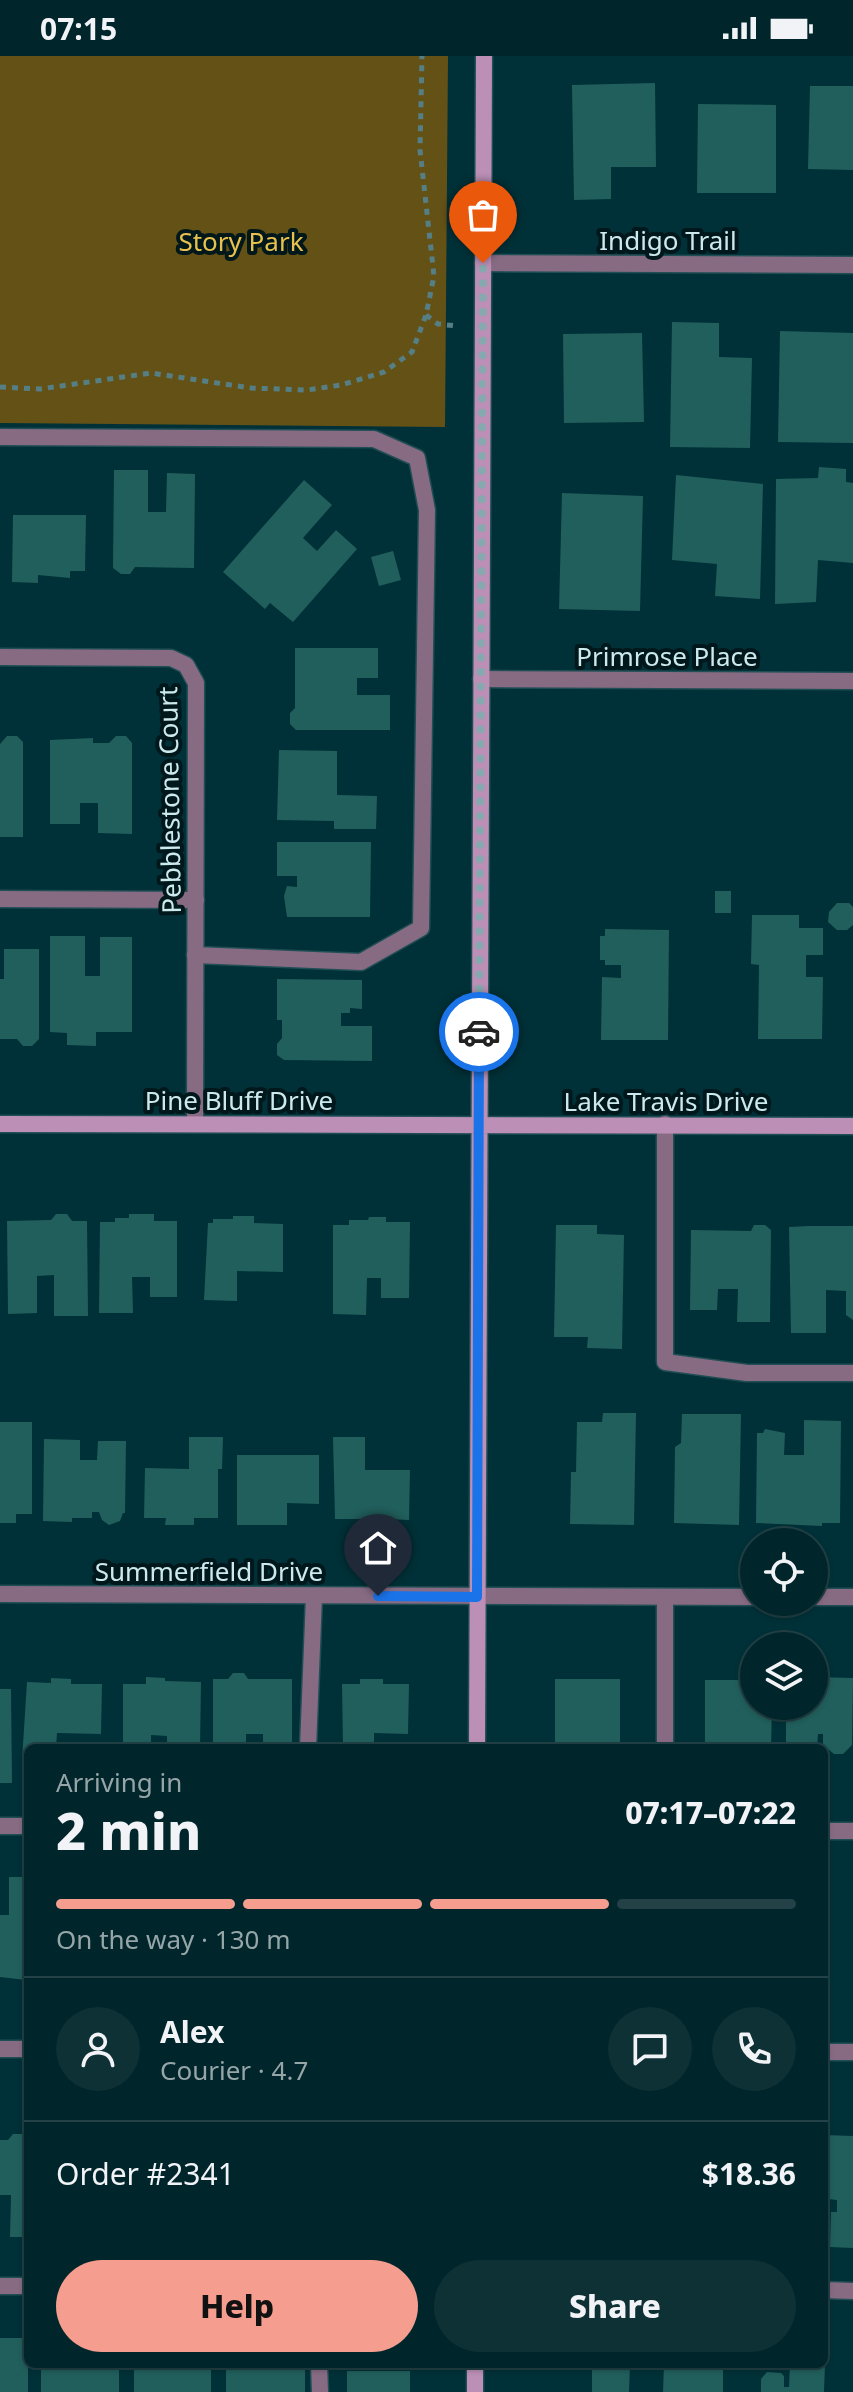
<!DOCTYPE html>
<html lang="en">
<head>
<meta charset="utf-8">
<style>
  :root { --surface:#00252a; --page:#0e3136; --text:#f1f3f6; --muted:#95a5a8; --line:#224247; --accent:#f59d8e }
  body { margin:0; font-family:"Noto Sans",sans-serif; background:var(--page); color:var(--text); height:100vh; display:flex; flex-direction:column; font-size:30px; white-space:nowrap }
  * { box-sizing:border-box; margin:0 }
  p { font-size:26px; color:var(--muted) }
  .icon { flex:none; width:44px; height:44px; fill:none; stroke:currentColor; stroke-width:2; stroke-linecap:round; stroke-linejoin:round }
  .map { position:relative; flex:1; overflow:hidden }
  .side { position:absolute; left:24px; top:1688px; width:804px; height:624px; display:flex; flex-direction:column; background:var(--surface); border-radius:12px; box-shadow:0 2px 6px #0004,0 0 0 2px var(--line) }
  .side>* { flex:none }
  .fabs { position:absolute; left:740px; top:1472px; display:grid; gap:16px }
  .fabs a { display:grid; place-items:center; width:88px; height:88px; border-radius:50%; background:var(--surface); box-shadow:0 2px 6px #0004,0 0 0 2px var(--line); font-size:40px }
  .pin { position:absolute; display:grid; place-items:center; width:68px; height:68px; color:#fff; margin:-82px -34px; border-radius:50% 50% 50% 0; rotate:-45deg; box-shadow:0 0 8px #0007 }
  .pin .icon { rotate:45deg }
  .courier { position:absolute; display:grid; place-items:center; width:80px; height:80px; margin:-40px; border:6px solid #1a73e8; border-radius:50%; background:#fff; color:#222; box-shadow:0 2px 10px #0007 }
  .head em { font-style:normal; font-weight:800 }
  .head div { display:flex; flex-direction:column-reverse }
  .head { display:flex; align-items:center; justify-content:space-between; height:136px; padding:0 32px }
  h1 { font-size:52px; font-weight:800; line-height:60px }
  .bar { display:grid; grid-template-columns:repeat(4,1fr); gap:12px 8px; align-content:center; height:96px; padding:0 32px }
  .bar i { height:10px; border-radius:6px; background:var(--line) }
  .bar .selected { background:var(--accent) }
  .bar p { grid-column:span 4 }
  .line { display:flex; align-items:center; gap:20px; padding:0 32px; border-top:2px solid var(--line) }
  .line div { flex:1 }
  .round { display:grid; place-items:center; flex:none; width:84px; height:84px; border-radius:42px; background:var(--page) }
  .cta { display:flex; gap:16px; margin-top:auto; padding:16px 32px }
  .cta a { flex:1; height:92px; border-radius:48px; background:var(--accent); color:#111; font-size:32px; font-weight:800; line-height:92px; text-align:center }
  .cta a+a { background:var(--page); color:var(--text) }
  .status { display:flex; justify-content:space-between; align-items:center; height:56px; padding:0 40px; background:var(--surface); direction:ltr }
  .status svg { height:22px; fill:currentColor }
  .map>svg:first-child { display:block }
  .green { fill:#645116 }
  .building { fill:#215f5c }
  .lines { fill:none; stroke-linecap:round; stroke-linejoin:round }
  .lane-casing { stroke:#214e55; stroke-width:19 }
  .street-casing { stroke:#214e55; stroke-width:19 }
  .secondary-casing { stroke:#214e55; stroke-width:19 }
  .path { stroke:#567f85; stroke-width:5; stroke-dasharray:6 6; stroke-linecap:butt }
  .lane { stroke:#876b83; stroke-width:16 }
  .street { stroke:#876b83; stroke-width:16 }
  .secondary { stroke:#bb8fb6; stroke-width:16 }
  .done { stroke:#85a9ae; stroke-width:8; stroke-dasharray:0 14.4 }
  .route { stroke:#1a73e8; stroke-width:10 }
  .labels { text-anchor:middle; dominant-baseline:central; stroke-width:8; stroke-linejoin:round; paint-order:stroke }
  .street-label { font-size:26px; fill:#cce9ee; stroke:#00171b }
  .park-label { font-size:26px; fill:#e8c14c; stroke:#00171b }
</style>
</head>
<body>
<div class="status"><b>07:15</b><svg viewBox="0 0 49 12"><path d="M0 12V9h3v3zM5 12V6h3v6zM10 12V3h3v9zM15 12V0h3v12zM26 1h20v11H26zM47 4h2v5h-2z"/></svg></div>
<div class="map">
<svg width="853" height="2336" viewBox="0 0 853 2336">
  <rect width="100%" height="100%" fill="#003138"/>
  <!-- green -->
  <path class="green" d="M0,0H448L445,371L0,367Z"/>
  <!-- building -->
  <path class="building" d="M655,27L656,111H611V143L574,144L572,29Z
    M810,30H853V114L808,113Z
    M698,48L776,49V137H697Z
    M672,266L719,267V301L752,302L750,392L670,391Z
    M780,275L853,277V387L778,386Z
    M642,277L644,366L564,367L563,278Z
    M819,411L846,413V426L853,427V507L818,504L816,546L775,548L776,423L818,422Z
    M114,414H148V456H166L167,417L195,418L194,512L135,511L130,518H121L113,512Z
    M676,419L763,428L760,543L715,540L717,508L672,504Z
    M304,424L332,449L303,482L317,495L336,474L357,493L293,566L270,547L265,553L223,516Z
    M562,437L643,440L640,555L559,553Z
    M13,459H86L85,515H70V522L38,519V527L12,526Z
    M393,495L401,524L379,530L371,501Z
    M295,592H378V622H357V639H390V674H296L290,668V657L295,652Z
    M7,680H17L23,686V781H0V688Z
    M116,680H126L132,687V778L98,777V747H80V768H50V684L93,682V687H109Z
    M279,694L337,695V739L377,740L376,773H334V765L277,764Z
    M277,786H371L370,861H287L284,840L287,830L297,831V820H277Z
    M715,835H731V857H715Z
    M837,847H849L853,851V869L847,874H837L828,866L829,856Z
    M752,859H799V872H823V899H806V921H823L822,983H758L759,909L751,908Z
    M605,873L669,874L668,984H601L602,921L621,922V909H605V904H600V880H605Z
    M50,880H85V920H100V881H132V976H96V990L67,989V977L50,976Z
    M4,893H39V983L32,990H23L17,983H0V923H4Z
    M277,923L362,924V953L350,952V957H341V970H372V1005L284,1004L277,999V988L282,982V964H277Z
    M56,1158H67L72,1165H87L88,1260H54V1219L37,1220V1257L8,1258L7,1165L51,1164Z
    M129,1158H154V1165H177V1241H150V1221H132L133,1257H99L100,1166H115V1162H129Z
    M233,1160H254V1167L283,1168V1216L237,1215V1245L204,1244L208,1167H213V1163H233Z
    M369,1161H386V1166H410L409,1242H381V1222H367L366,1259L333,1258V1169H349V1164H368Z
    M556,1169H597V1178L624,1179L622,1293L587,1292L588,1281H554Z
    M754,1169H765L771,1174L770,1266H737L738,1233H718L717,1254H690L691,1174L751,1175Z
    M809,1170H853V1264L846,1259V1235L826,1234V1277H791L789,1171Z
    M603,1357H636L634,1469L570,1468L571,1416H576L577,1366H602Z
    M682,1358H741L739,1469L674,1467L675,1391L681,1387Z
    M804,1364L841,1365L840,1467H822V1470L756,1467L757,1377H763L765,1373L785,1377L784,1399H804Z
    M0,1366H32V1458H16V1467H0Z
    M189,1381H223L222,1413H218V1462H194V1469H165L166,1462H144L145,1412L189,1413Z
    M333,1381H365V1414H410L409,1464L384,1463L383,1470L362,1469V1463H335Z
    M44,1383L80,1384V1404H97L98,1385H126L125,1457H123L120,1465L109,1469L102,1464L99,1456H92V1462H72V1466L43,1465Z
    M237,1399H319V1448L287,1447V1469H237Z
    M233,1617H244L248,1623H292V1692H263V1678H246V1692H213V1623H228Z
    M146,1621L165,1622V1625L201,1626L200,1692H167V1680L151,1679V1692H123V1628H146Z
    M814,1621L853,1622L852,1689L843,1698H834L823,1689V1678H818L817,1692H786V1650H814Z
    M51,1622L71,1623V1628H102L101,1678L57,1677L56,1692H28V1704H22L27,1626L51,1627Z
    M743,1622H754V1650H772L771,1692H735V1689L705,1688V1624H743Z
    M360,1623H383V1628H409L408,1678L374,1677V1692H343L342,1628H360Z
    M555,1623H620V1692H555Z
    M0,1633H11L12,1727H0Z
    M9,1821H28L26,1924L0,1921V1859H9Z
    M13,2078H23L28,2084V2181H10L11,2139H0V2084H8Z
    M824,2079L853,2080V2192L830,2191L831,2156H837V2144L828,2143L824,2146Z
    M0,2282H28V2336H0Z
    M41,2308H119V2336H41Z
    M134,2308H211V2336H134Z
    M226,2308H305V2336H226Z
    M592,2308H630L629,2336H592Z
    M664,2308H723V2336H663Z
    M790,2308H825L824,2336H761V2323L767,2316L781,2317L784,2320V2331H789Z
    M347,2315H410V2336H347Z"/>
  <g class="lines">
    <defs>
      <path id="lane" d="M0,381L374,383L417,402L427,454L421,872L361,906L195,899
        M0,843L196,844
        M665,1068V1306L747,1317H853
        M665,1541V1692
        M308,1692L314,1540
        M0,1770H28
        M824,1775H853
        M0,2230H28
        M824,2234L853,2235
        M319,2308L320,2336"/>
      <path id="street" d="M483,207L853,209
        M0,601L171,602L186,609L196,627L195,1068
        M481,623L853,625
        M0,1538L754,1541
        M814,1541H853
        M0,1993H28
        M824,1996H853"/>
      <path id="secondary" d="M0,1068L853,1070
        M477,1692L484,0
        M475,2336V2308"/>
    </defs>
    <!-- lane casing -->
    <use href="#lane" class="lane-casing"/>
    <!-- street casing -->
    <use href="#street" class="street-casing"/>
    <!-- secondary casing -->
    <use href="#secondary" class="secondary-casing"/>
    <!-- path -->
    <path class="path" d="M426,259L438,268L458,270
      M0,331L40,333L151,317L251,332L307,334L341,329L384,316L412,296L426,259L434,220L420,94L422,0"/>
    <!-- lane -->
    <use href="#lane" class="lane"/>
    <!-- street -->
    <use href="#street" class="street"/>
    <!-- secondary -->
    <use href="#secondary" class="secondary"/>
  </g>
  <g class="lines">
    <!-- done -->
    <path class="done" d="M479,976L483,207"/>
    <!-- route -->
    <path class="route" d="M378,1540L477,1541L479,976"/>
  </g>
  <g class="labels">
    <!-- street labels -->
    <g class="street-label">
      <text x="668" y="184">Indigo Trail</text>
      <text x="667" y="600">Primrose Place</text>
      <text transform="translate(169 744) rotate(-91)">Pebblestone Court</text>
      <text x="239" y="1044">Pine Bluff Drive</text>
      <text x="666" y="1045">Lake Travis Drive</text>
      <text x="209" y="1515">Summerfield Drive</text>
    </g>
    <!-- park labels -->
    <g class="park-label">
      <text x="241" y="185">Story Park</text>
    </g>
  </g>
</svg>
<div class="fabs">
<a><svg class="icon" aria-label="locate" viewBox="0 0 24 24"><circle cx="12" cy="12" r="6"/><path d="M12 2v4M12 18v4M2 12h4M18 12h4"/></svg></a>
<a><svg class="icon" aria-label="layers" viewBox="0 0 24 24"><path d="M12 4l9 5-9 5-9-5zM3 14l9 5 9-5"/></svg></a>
</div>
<div class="pin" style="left:483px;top:207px;background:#ea580c"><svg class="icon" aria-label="bag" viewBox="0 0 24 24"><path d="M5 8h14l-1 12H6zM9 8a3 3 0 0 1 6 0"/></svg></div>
<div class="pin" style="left:378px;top:1540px;background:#1f2937"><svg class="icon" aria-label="home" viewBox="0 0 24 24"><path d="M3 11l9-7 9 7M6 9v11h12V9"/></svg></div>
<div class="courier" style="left:479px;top:976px"><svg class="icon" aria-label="car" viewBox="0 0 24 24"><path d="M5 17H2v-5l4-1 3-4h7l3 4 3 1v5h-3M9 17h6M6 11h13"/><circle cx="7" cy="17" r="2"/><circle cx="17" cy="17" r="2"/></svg></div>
<section class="side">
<div class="head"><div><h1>2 min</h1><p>Arriving in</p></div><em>07:17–07:22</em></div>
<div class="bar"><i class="selected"></i><i class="selected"></i><i class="selected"></i><i></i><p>On the way · 130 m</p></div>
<div class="line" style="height:144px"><a class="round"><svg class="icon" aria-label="person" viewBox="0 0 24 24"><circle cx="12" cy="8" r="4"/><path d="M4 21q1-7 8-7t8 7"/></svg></a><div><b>Alex</b><p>Courier · 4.7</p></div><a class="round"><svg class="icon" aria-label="chat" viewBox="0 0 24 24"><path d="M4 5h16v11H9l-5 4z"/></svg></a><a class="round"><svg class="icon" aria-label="phone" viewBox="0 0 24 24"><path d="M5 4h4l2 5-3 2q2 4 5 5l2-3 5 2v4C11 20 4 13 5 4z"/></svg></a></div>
<div class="line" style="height:104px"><div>Order #2341</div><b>$18.36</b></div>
<div class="cta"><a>Help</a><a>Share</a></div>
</section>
</div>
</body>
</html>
